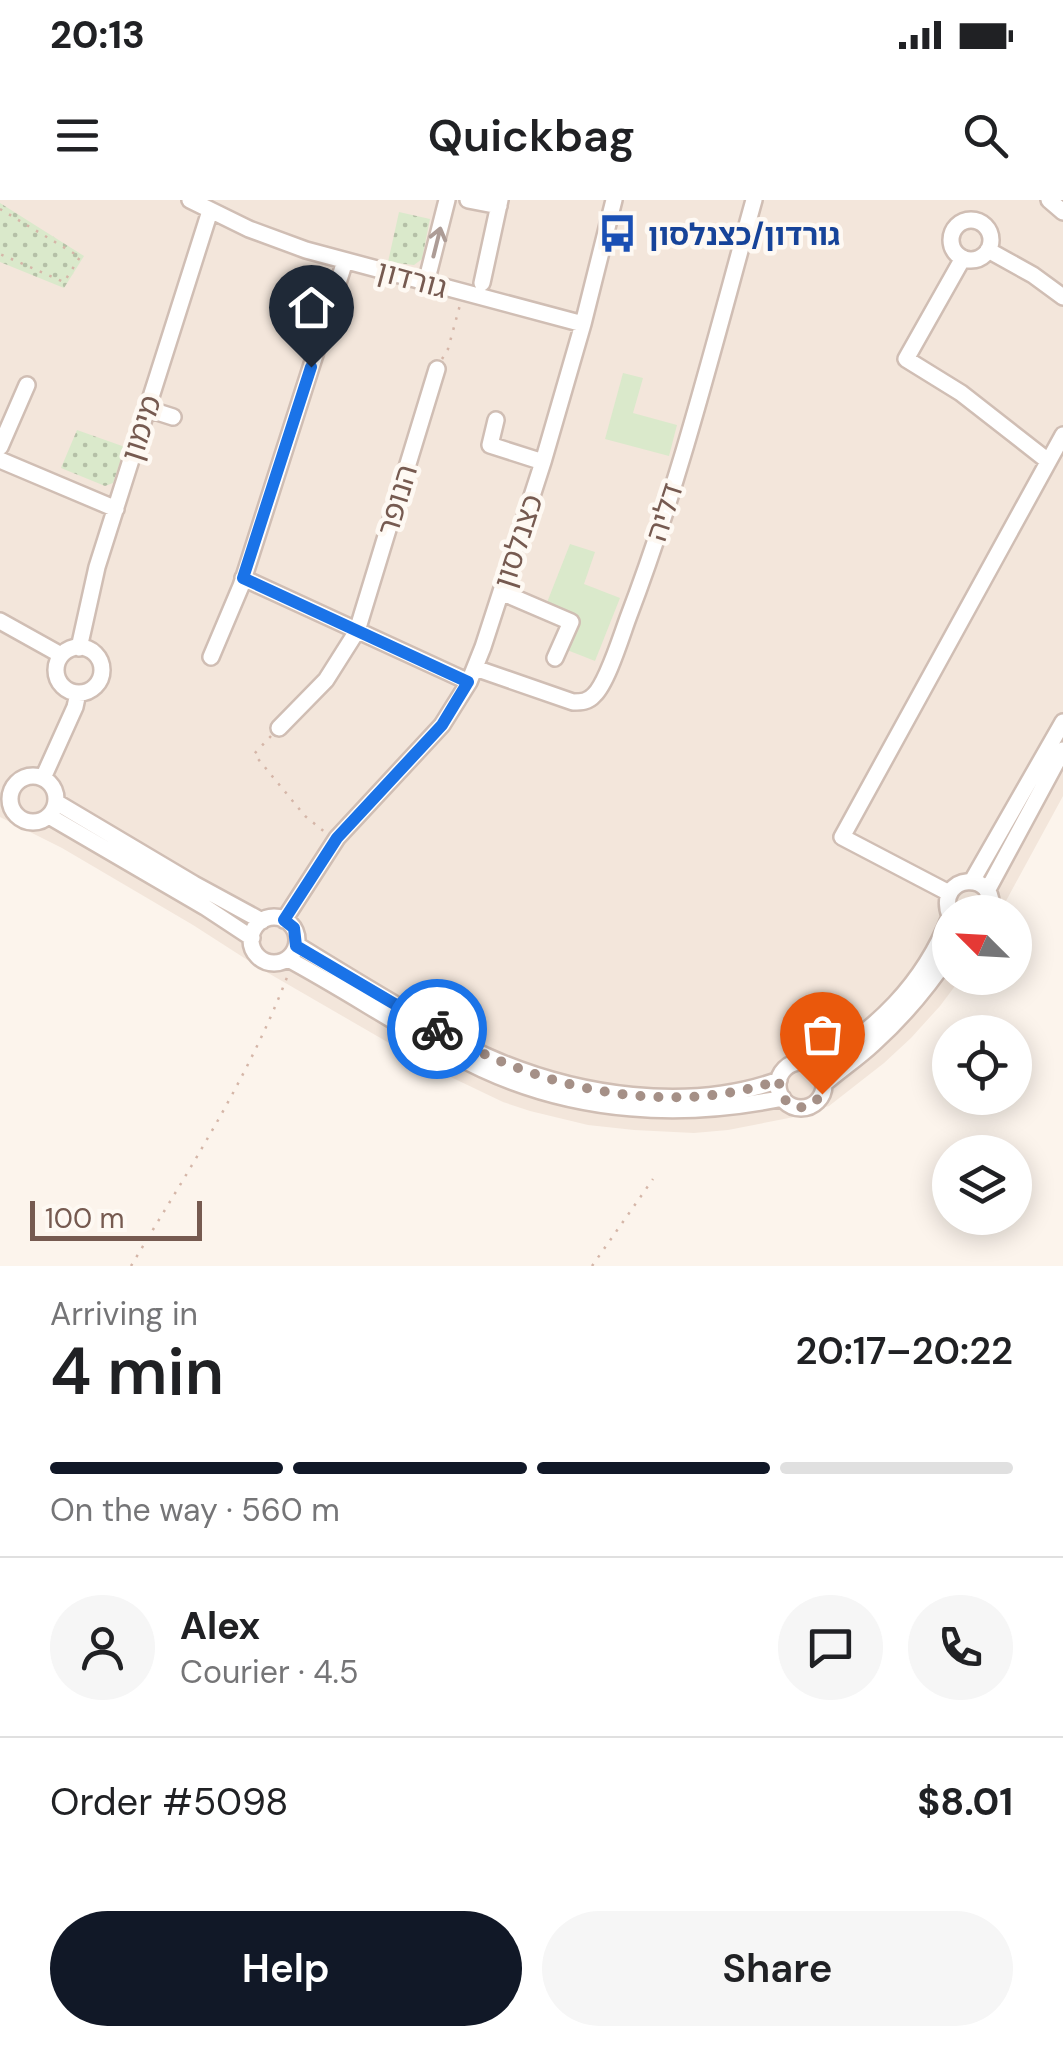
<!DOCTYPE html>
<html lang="en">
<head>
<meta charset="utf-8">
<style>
  :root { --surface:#fff; --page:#f6f6f6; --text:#202124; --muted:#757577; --line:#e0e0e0; --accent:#111827 }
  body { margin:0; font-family:"DM Sans","Noto Sans Hebrew",sans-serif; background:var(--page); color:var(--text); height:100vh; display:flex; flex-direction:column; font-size:38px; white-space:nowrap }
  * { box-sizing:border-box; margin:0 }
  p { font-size:32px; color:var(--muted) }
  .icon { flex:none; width:55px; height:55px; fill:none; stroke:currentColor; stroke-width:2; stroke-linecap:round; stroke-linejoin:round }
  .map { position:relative; height:1066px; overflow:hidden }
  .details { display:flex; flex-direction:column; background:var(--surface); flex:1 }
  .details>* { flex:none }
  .needle { width:65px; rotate:294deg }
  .tools { position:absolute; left:932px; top:695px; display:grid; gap:20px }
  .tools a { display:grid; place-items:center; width:100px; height:100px; border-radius:50%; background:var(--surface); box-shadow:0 5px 25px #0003; font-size:50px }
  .scale { position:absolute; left:30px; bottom:25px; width:172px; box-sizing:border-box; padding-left:10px; border:5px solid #765a50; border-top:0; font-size:28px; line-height:35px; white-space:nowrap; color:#765a50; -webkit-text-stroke:8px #fef9f3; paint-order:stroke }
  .pin { position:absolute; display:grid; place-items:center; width:85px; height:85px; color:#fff; margin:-102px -42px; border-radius:50% 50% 50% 0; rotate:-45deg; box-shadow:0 0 10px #0007 }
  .pin .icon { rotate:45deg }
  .courier { position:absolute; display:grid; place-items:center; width:100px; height:100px; margin:-50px; border:8px solid #1a73e8; border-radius:50%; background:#fff; color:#222; box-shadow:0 2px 12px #0007 }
  .overview em { font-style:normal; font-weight:600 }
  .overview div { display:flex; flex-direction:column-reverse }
  .overview { display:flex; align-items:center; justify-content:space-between; height:170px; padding:0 50px }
  h1 { font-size:65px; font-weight:600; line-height:75px }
  .bar { display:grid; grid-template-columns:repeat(4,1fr); gap:15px 10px; align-content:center; height:120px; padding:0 50px }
  .bar i { height:12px; border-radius:8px; background:var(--line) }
  .bar .active { background:var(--accent) }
  .bar p { grid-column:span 4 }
  .line { display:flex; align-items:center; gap:25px; padding:0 50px; border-top:2px solid var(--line) }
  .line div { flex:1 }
  .round { display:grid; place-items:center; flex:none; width:105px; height:105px; border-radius:52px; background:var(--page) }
  .cta { display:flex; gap:20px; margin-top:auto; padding:20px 50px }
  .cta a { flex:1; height:115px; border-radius:60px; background:var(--accent); color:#fff; font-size:40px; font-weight:600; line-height:115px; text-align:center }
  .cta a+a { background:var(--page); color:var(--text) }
  .status { display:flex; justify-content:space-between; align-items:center; height:70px; padding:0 50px; background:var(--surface); direction:ltr }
  .status svg { height:28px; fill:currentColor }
  header { display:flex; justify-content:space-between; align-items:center; height:130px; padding:0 50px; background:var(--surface); font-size:45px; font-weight:600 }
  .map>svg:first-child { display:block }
  .residential { fill:#f3e6db }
  .grass { fill:#dae9cb }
  .park { fill:url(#park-dots) }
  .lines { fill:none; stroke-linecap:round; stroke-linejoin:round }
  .minor-casing { stroke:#d0beb4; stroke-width:20 }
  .path { stroke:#d5b6a8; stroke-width:2.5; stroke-dasharray:2.5 8; stroke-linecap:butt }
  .minor { stroke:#fff; stroke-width:15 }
  .oneway { stroke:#ad9c96 }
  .done { stroke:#a59087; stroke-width:10; stroke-dasharray:0 18 }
  .route { stroke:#1a73e8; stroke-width:12 }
  .labels { text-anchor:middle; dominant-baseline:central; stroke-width:9; stroke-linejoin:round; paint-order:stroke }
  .transit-label { font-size:30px; font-weight:bold; fill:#164399; stroke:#fef9f3; text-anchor:start }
  .street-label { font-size:30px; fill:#765a50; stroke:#fef9f3 }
</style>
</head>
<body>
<div class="status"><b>20:13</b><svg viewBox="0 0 49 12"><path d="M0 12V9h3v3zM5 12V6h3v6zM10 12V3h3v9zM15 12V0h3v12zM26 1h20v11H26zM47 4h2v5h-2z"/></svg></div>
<header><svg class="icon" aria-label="menu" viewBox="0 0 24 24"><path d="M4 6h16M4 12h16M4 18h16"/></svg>Quickbag<svg class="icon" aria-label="search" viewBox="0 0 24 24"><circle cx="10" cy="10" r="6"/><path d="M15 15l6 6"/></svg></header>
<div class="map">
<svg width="1063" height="1066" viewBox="0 0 1063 1066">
  <defs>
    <pattern id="park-dots" width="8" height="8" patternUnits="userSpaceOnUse" patternTransform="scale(2.5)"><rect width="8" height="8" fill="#dae9cb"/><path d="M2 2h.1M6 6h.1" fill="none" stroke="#b5c0a7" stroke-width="1.8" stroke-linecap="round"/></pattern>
  </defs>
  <rect width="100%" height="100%" fill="#fcf4ec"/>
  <!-- residential -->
  <path class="residential" d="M0,0H1063V596L1000,712H950V778H961L940,806L911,838L884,863L829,906L794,917L728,930L694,933L634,930L588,925L530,911L503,902L434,869L263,770L193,725L62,648L0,617Z"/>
  <!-- grass -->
  <path class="grass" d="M623,173L643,178L633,213L677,225L669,256L605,239Z
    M570,344L595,352L584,384L620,398L595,461L562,448L575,417L546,405Z"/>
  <!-- park -->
  <path class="park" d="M0,3L84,56L64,88L0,62Z
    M399,12L430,19L422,59L414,65L388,62Z
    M77,230L125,247L113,283L105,286L61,268Z"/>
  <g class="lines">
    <defs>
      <path id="minor" d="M190,0L249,29L306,50L583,124
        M468,0L499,6
        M1049,0L1063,12
        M951 40a20 20 0 1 1 40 0a20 20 0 1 1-40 0Z
        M988,50L1033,75L1063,97
        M963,58L906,159L961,193L1048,261
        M426,83L447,0
        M482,83L500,0
        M148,209L173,217
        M496,220L490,245L543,262
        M0,247L27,185
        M0,260L116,309
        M243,378L469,482
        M501,392L571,422L555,458
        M0,421L61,455
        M56 470a23 23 0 1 1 46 0a23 23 0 1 1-46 0Z
        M79,448L97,367L210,11
        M211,457L241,386L345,61
        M475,468L573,502C581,502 588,502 594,495C607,483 621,437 628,418C680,282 715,140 754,0
        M279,528L326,480L357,431L437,169
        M10 599a23 23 0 1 1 46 0a23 23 0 1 1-46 0Z
        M43,578L75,507L78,493
        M56,602L194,684L262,721
        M49,616L205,707L252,738
        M972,681L1063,522
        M987,691L1063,550
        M949,693L842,637L1063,235
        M950,716C934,673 1000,669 990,712
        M251 740a23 23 0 1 1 46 0a23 23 0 1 1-46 0Z
        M284,720L337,638L442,525L469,482L483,447L543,262L583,124L614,0
        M297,745C336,769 375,793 415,816C439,830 463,846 488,857C576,896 688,913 779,880
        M288,759C353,794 415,837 482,869C577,913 682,919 783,898
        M778 885a23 23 0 1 1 46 0a23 23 0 1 1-46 0Z
        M815,866C876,830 923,785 950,717
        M824,884C840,870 858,858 873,844C903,817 928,787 950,754"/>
    </defs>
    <!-- minor casing -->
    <use href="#minor" class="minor-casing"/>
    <!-- path -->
    <path class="path" d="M0,9L80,57L64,82L0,54
      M442,159L448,149L460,105
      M271,536L254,554L305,616L326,633
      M131,1066C188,971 250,876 289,772
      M592,1066L653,979"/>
    <!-- minor -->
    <use href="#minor" class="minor"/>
  </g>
  <!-- one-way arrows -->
  <defs><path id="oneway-shaft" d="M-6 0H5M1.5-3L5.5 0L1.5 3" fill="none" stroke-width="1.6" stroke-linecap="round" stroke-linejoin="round" transform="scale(2.5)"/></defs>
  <use class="oneway" href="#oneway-shaft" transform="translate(437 42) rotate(-76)"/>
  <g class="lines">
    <!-- done -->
    <path class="done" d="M437,829C535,888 668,919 779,880C780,909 805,917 822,894"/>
    <!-- route -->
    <path class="route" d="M311,167L243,378L468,482L442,525L337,638L284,720L294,728L296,746L437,829"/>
  </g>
  <!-- icons -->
  <defs>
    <symbol id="bus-bare" viewBox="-9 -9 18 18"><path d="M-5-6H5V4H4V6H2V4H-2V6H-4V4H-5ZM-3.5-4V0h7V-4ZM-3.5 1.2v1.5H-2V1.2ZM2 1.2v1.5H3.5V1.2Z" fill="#1a4fb4" stroke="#fef9f3" stroke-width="2.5" paint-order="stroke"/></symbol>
  </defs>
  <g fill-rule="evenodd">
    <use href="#bus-bare" x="590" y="6" width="55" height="55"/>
  </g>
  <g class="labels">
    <!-- transit labels -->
    <g class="transit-label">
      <text x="648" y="34">גורדון/כצנלסון</text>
    </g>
    <!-- street labels -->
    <g class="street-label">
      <text transform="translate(412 79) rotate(15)">גורדון</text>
      <text transform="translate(141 228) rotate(-72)">מימון</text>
      <text transform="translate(397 300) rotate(-73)">הנופר</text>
      <text transform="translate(664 312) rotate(-72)">דליה</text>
      <text transform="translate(518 341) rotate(-72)">כצנלסון</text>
    </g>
  </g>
</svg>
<div class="tools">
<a><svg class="needle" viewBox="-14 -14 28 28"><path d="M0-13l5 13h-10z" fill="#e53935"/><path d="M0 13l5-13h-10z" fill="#757577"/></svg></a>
<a><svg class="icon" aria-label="locate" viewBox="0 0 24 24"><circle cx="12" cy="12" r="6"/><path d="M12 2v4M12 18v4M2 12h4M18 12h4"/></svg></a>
<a><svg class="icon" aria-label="layers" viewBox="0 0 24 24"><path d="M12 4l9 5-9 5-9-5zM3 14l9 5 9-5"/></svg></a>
</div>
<div class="scale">100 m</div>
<div class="pin" style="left:822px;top:894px;background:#ea580c"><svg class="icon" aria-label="bag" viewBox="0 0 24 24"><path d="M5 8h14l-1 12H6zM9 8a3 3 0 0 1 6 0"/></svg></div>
<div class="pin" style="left:311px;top:167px;background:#1f2937"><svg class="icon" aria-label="home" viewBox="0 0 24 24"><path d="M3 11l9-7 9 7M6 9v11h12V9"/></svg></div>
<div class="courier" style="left:437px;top:829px"><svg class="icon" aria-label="bike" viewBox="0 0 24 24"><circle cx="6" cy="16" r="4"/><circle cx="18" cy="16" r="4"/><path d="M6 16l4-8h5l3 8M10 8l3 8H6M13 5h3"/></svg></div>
</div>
<section class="details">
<div class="overview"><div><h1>4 min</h1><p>Arriving in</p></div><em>20:17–20:22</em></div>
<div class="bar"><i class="active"></i><i class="active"></i><i class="active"></i><i></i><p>On the way · 560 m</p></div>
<div class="line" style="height:180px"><a class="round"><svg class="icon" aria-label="person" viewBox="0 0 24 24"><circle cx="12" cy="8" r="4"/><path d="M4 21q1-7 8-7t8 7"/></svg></a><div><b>Alex</b><p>Courier · 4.5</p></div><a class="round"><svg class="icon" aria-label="chat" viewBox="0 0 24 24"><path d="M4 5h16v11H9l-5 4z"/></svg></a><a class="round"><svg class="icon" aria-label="phone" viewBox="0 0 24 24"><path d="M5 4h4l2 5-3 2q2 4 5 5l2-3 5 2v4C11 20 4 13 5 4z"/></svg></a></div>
<div class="line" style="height:130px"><div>Order #5098</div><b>$8.01</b></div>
<div class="cta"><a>Help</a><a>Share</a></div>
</section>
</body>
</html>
